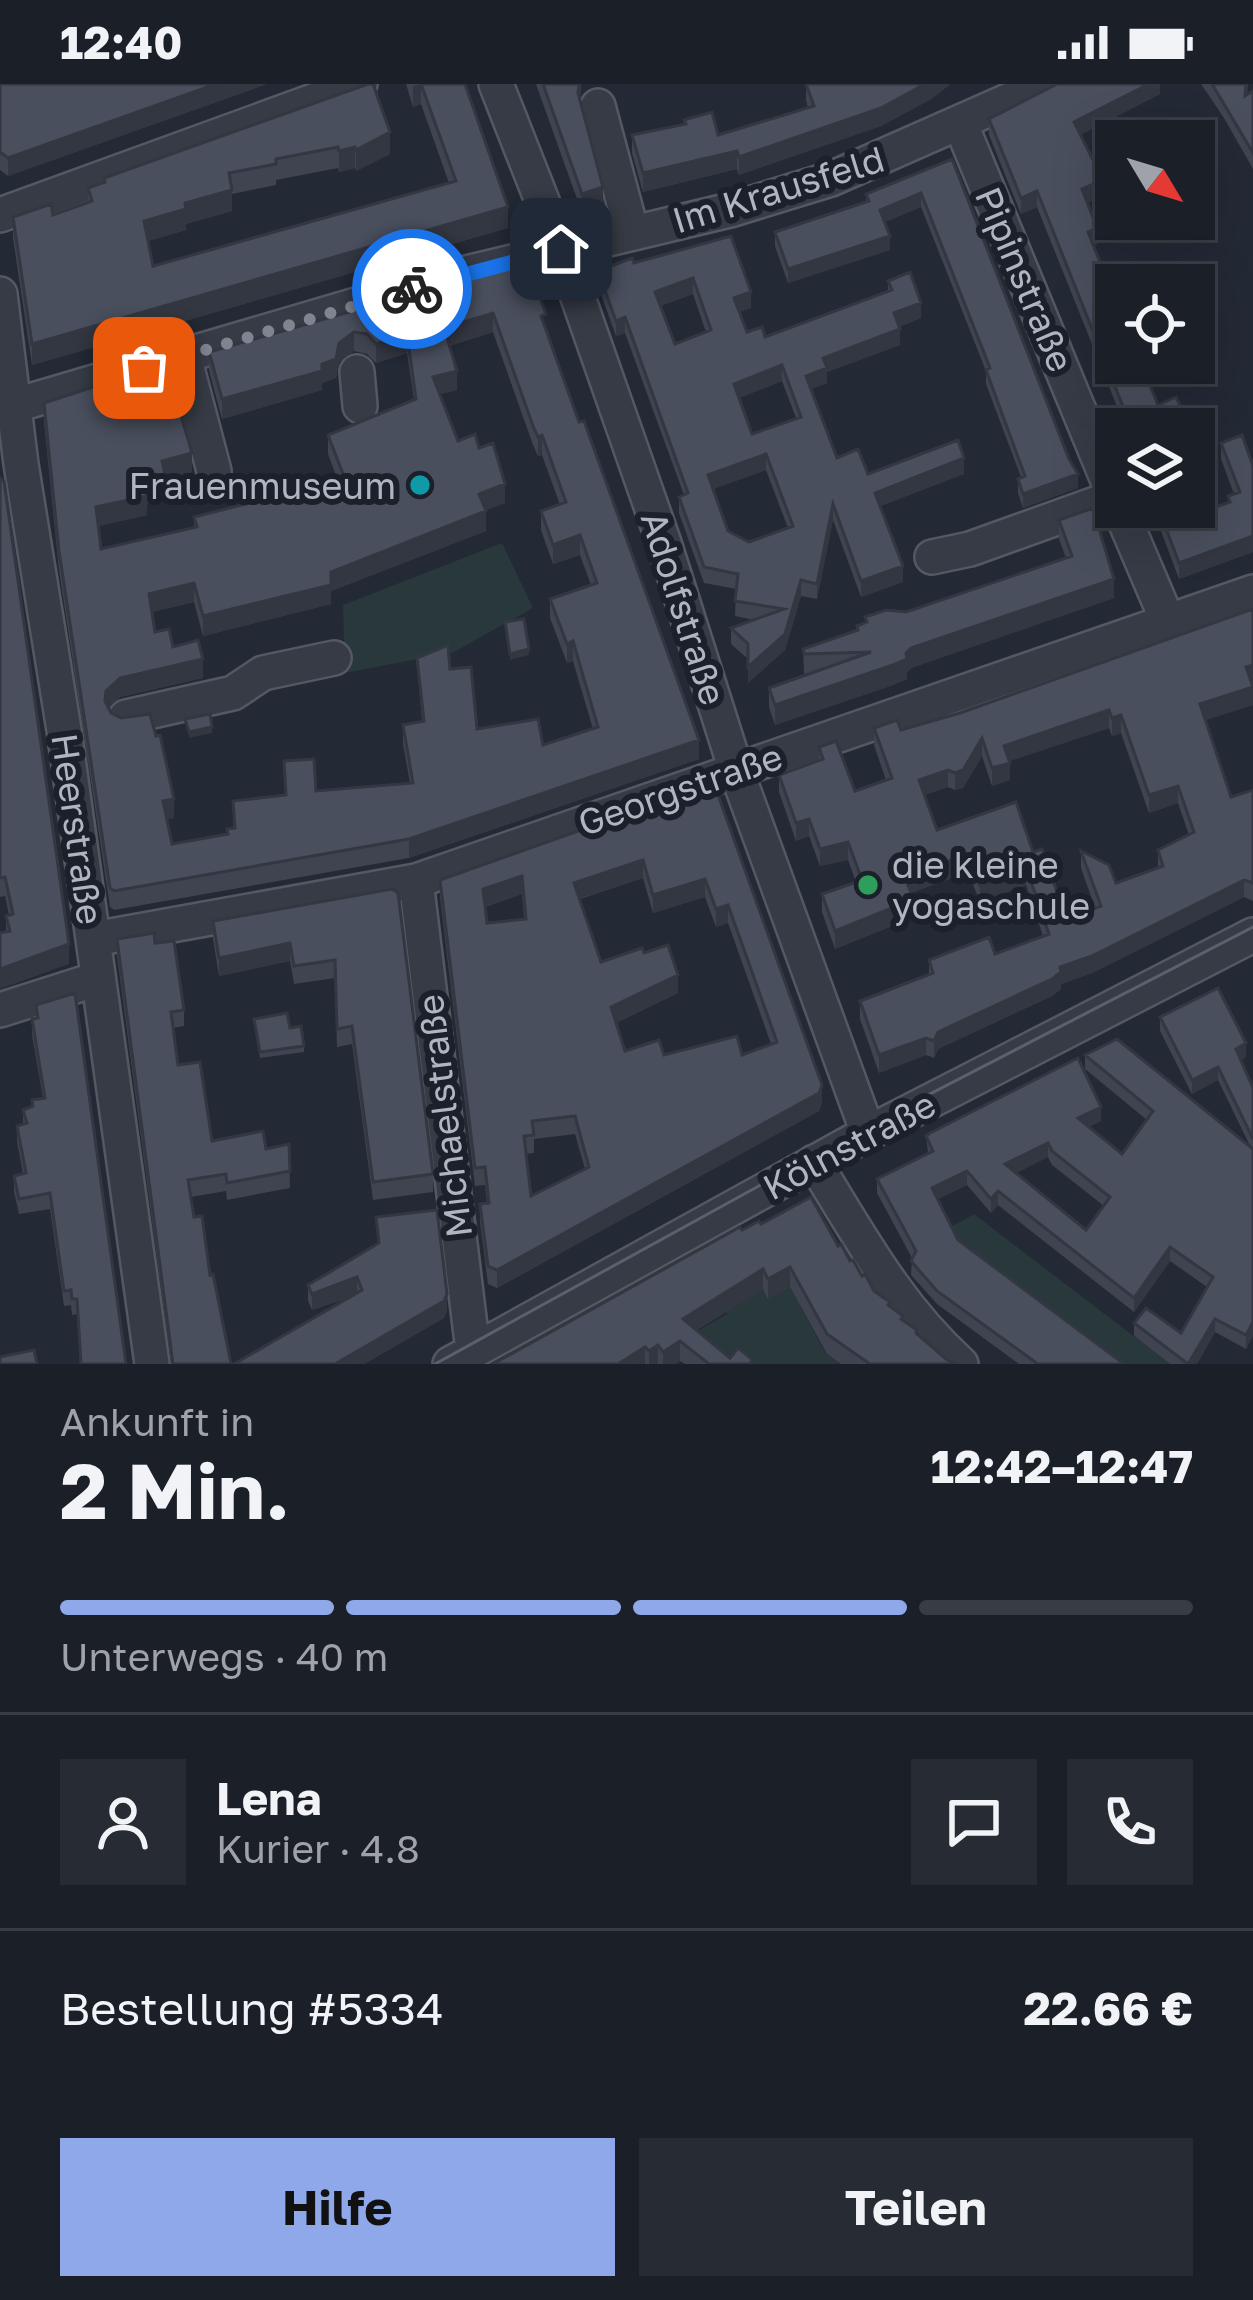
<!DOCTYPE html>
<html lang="de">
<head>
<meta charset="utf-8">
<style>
  :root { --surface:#1a1f28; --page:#272c34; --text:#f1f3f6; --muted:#9fa2a8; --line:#383d45; --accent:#8ea8e9 }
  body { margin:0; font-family:"Golos Text",sans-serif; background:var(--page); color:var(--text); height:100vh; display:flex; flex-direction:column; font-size:45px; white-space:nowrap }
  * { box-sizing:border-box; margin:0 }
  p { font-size:39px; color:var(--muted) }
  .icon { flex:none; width:66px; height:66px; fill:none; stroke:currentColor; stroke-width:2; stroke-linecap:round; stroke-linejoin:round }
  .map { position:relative; height:1280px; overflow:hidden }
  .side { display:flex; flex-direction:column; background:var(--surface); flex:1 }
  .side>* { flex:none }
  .needle { width:78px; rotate:128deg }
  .buttons { position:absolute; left:1095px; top:36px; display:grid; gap:24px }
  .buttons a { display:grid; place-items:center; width:120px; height:120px; border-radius:0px; background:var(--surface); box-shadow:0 12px 48px #0002,0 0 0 3px var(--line); font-size:60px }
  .pin { position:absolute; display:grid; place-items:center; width:102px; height:102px; color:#fff; margin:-51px; border-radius:24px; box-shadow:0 6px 18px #0006 }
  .courier { position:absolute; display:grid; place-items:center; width:120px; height:120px; margin:-60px; border:9px solid #1a73e8; border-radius:50%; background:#fff; color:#222; box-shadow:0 3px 15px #0007 }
  .headline em { font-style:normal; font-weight:700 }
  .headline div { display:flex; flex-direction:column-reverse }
  .headline { display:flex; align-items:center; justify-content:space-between; height:204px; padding:0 60px }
  h1 { font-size:78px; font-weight:700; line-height:90px }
  .bar { display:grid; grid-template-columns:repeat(4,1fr); gap:18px 12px; align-content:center; height:144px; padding:0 60px }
  .bar i { height:15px; border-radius:9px; background:var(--line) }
  .bar .current { background:var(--accent) }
  .bar p { grid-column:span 4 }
  .line { display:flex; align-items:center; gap:30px; padding:0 60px; border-top:3px solid var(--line) }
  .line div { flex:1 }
  .round { display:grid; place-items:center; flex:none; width:126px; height:126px; border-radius:0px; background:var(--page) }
  .cta { display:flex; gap:24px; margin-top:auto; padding:24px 60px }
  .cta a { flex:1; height:138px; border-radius:0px; background:var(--accent); color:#111; font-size:48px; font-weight:700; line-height:138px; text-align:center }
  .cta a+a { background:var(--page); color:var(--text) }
  .status { display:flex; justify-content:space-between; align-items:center; height:84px; padding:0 60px; background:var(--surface); direction:ltr }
  .status svg { height:33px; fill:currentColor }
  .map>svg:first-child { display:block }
  .green { fill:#29383a }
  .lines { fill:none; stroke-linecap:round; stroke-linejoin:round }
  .minor-casing { stroke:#545863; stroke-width:38 }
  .minor { stroke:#363b45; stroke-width:33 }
  .tram { stroke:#5a606e; stroke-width:3 }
  .wall { fill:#3f4450; fill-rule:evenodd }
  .shaded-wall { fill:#333741 }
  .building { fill:#494f5d; stroke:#333741; stroke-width:3; fill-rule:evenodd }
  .done { stroke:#7f8491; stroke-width:12; stroke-dasharray:0 21.6 }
  .route { stroke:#1a73e8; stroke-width:15 }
  .culture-dot { fill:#0f9aa8; stroke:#1b202a; stroke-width:4.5 }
  .leisure-dot { fill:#2e9e5b; stroke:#1b202a; stroke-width:4.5 }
  .labels { text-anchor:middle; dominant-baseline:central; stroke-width:12; stroke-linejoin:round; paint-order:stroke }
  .street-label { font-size:36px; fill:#b1b5c2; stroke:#1b202a }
  .poi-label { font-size:36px; fill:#b1b5c2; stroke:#1b202a; text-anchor:end }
</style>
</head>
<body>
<div class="status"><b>12:40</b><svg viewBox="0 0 49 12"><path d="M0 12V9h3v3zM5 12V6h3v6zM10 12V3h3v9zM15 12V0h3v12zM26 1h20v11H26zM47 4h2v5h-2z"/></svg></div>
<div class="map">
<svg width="1253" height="1280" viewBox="0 0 1253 1280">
  <rect width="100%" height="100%" fill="#232935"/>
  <!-- green -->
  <path class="green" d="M502,459L533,524L454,568L345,589L343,521Z
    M974,1130L1170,1280H1094L1072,1264L946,1146Z
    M790,1203L826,1270L841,1280H713L684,1255L727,1230L725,1225L763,1205Z"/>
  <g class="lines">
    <defs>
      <path id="minor" d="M496,0L561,165L664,459L736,686L868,1049
        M598,22L632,149
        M961,41L1116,416
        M0,131L360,0
        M0,210L21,380L64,646L152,1280
        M184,273L214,387
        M357,288L360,322
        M16,321L458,191L730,126L831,95L1046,0
        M1119,423L1168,538
        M932,473L970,465L1115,413
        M126,633L233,609L263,589L334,574
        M416,797L473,1267
        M94,855L416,797L1253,508
        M0,926L97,895
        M814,1078C859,1151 897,1222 961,1280
        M450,1280L868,1049L1253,851"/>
    </defs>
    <!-- minor casing -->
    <use href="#minor" class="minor-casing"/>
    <!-- minor -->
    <use href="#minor" class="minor"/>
    <!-- tram -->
    <path class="tram" d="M435,1280L866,1043L1253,843"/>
  </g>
  <!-- wall -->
  <path class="wall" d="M0,0H267L8,92L0,86Z
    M368,0L390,70L356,87L355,84L339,88L338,84L276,96V101L232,110V127L186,140V146L148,157L153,182L449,99L421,20L413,23L406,0H465L508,144L32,281L13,154V133L53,131L88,119V104Z
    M536,0H581L580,17L603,121L582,129Z
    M806,0L933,14L881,42L739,91L737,85L643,108L632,69V51L684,40V36L718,51L808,24L806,16Z
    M1160,0V10L1080,51L1103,112L1087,119L1097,160L1093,161L1158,321L1191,345H1126L1037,123L1021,130L989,51V35Z
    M1201,0H1248L1247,11L1253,7V85L1224,34Z
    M952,75L1078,404L1023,424L1018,409V395L1021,393L986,300V287L921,123L885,138L890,166L788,199L775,162V148L866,117V110Z
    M731,152L751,224L739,228L747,248L765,253L888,207V197L921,234L899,243L900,261L827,288V299L811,305L837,374L868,390H964L880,422L903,498L861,513L833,436L817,515L801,512L785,566L748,599V575L731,560V544L754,536L735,532L736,505L704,499L679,429V413L684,411L625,249L616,252L598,202V187L634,179ZM693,210L706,248L675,260L660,222ZM782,297L796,334L752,350L739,314ZM766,386L788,444L749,458L728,447L713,405Z
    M527,177L546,246L699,675L409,774L114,826L110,823L59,486L44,338V319L152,333L192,388L165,395V409L157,411V418L147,420V431L98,442L101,465L194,444V433L338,397L328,370V351L414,316L407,269L376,279L367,270L354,267L339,278L336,294L322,299V306L222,335L209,287V268ZM493,248L533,361L538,372L542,371L560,421L541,427V446L553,480L580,471L591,501L550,515V534L567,579L573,577L593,645L543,661L477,645L450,585L417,574L422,638L403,641V660L410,699L316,707L284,677L285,711L233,717V744L227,750L172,760L167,735L174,734L109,624L120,613L203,594L173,563L155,548L152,528L194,518L203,552L331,520V507L486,447V426L505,419L479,364L458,357L440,310L457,306L449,262Z
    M1221,359L1253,382V468L1179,495L1152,423H1182L1186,434L1228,419V412L1234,410L1221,375Z
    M0,394L69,880L6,848V832L9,831L5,812L0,813Z
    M1059,436L1114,514L911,584L907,588V595L893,601L775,641L769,623V604L808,590H804L803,565L857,547V542L865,539V533L906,528L1066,474L1059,455Z
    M1251,599L1253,621L1205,636L1231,713L1253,706V817L1244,813L1092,889L1061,900V905L1052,912L938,965L934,974L926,971L879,989L860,935V917L929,890V876L995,870L1043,852L1026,801L980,818L968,788L911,809L912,829L897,835V840L835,865L822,828V810L856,798L848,776L820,782L809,752L796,757L779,708V691L819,677V663L855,707L886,696L874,661V644L901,646ZM1109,644L1112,652L1121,649L1149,729L1178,719L1189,751L1158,766V784L1116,799L1081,767V784L1095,824L1066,834L1033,768L937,746L924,711L948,703L955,706L963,704L982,672L992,702L1010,696L1009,677Z
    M705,702L822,1019L819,1027L497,1204L488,1200L480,1138V1120L487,1119L485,1101L475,1102L440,814V796ZM643,794L653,829L705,813L716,843L728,839L771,960L742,971H664L625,967L616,939L678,909L644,869L601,878L580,815ZM522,810L524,835L487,839L485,823ZM575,1050L585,1085L531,1112L526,1070L534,1069V1055Z
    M392,805L433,1090V1108L373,1116L352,960L337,963L335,894L294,900L290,877L219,892L213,855V837Z
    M117,855L155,859L184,926V942L173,944L178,981L212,1057L266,1065L289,1060L290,1104L227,1116L226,1107L191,1113L194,1133L231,1280H171L117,872Z
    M36,921L126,1280H80L77,1230L72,1231L71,1221L64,1222L50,1125L19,1130L14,1108V1092L23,1090L17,1057V1042L23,1040V1026L32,1022L43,1014L32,951V935H36Z
    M1160,933L1246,973L1241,976L1253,1004V1252L1246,1265L1215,1248L1197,1280H1170L1134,1252V1239L1181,1249L1207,1203L1170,1177L1134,1228L998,1121L991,1129L967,1101L938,1115L958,1156L1124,1280H1019L937,1220L911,1191L912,1174L877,1109V1095L928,1069L926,1052L1101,1037L1088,1043L1122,1070L1147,1036L1085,985V971L1250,1062L1218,996L1192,1010L1160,947ZM1048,1073L1052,1081L1104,1122L1086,1146L1016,1089Z
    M254,935L290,944L304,962V968L260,974Z
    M376,1133L447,1227L444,1234L364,1280H234L350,1213L312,1226L308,1217V1201L378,1160Z
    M761,1140L838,1162L874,1207L917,1250L947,1276L958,1280H841L827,1270L790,1203L768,1215L763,1205L697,1246L730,1274L753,1280H685L680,1277L675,1280H493L742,1146Z"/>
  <!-- shaded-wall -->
  <path class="shaded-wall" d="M216,0H267L8,92V74Z
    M421,0V20L413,23V2Z
    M925,0H951L933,14L881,42L739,91V73Z
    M1149,0H1160V10L1074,54V38Z
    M390,48V70L356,87V66Z
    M355,63V84L339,88V67Z
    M737,67V85L643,108V89Z
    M1103,96V112L1082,121V105Z
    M603,103V121L582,129V110Z
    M232,106V127L186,140V146L144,158V137L185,119Z
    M1037,107V123L1021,130V114Z
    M921,109V123L880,140V126Z
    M508,123V144L32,281V260Z
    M1097,144V160L1088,164V148Z
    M890,152V166L788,199V185Z
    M693,194V210L655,224V208Z
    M751,208V224L734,230V214Z
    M921,219V234L894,245V229Z
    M493,229V248L444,263V244Z
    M625,233V249L616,252V237Z
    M900,245V261L827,288V299L806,307V292L823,274Z
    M354,248V267L339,278L336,294L322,299V306L222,335V315L322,280L339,259Z
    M407,250V269L376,279V260Z
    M782,281V297L734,316V300Z
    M457,287V306L433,312V293Z
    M542,351V371L538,372V353Z
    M1201,365V381L1194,384V368Z
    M192,369V388L165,395V409L157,411V418L147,420V431L96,443V423L144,401L156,392L162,377Z
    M766,370V386L708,407V391Z
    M964,374V390L875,424V409Z
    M1078,390V404L1023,424V410Z
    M505,400V419L479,429V410Z
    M833,420V436L817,515V500Z
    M486,427V447L331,507V488Z
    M580,451V471L553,480V461Z
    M1253,452V468L1179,495V479Z
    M903,482V498L861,513V497Z
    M1114,495V514L911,584L907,588V595L893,601L775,641V621L906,569L911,564Z
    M801,496V512L785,566L748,599V583Z
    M194,499V518L149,529V510Z
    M331,501V520L203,552V532Z
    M573,557V577L567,579V560Z
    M529,565V571L510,576V570Z
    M203,575V594L120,613L106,626L105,636L106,607L120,594Z
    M1253,581V598L1246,601V583Z
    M1253,603V621L1200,638V620Z
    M1109,626V644L1004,679V662Z
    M1121,631V649L1112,652V634Z
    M212,643V649L189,654V648Z
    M982,654V672L963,704L955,706V689Z
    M699,656V675L409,774V755Z
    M1010,679V696L992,702V684Z
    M948,686V703L919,713V696Z
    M1178,702V719L1149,729V711Z
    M174,715V734L163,736V717Z
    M809,735V752L796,757V739Z
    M848,758V776L820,782V765Z
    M968,770V788L905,811V793Z
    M643,776V794L574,816V799Z
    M1026,783V801L980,818V801Z
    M522,792V810L483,823V805Z
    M705,795V813L653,829V811Z
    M1244,796V813L1092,889L1061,900V905L1052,912L938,965L934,974V957L938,948L1060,883Z
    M912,812V829L897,835V840L835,865V847L896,818Z
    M728,821V839L716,843V825Z
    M290,859V877L219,892V874Z
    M69,860V880L0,905V885Z
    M678,891V909L611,941V923Z
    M926,954V971L879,989V971Z
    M1246,959V973L1236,978V965Z
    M1218,983V996L1192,1010V996Z
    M822,1001V1019L819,1027L497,1204V1186Z
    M1101,1023V1037L1078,1048V1034Z
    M1048,1059V1073L1005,1094V1080Z
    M967,1087V1101L932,1118V1104Z
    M998,1107V1121L991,1129V1115Z
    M1170,1163V1177L1134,1228V1214Z
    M790,1183V1203L768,1215V1195Z
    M763,1185V1205L683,1255V1235Z
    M357,1193V1210L312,1226V1210Z
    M447,1210V1227L444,1234L364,1280H335Z
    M1215,1235V1248L1197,1280H1190Z
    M1253,1238V1252L1246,1265V1251Z
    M680,1257V1277L675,1280H663V1268Z
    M658,1261V1280H649V1267Z
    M645,1263V1280H618Z"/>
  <!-- building -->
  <path class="building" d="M0,0H216L8,74L0,68Z
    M368,0H373L390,48L356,66L355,63L339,67L338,63L276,75V80L229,89L232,106L185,119L186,125L144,137L153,182L456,97L421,0H465L508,123L32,260L13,133L51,120L53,131L92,117L88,104L105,98L104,94Z
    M543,0H579L578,9L603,103L582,110Z
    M806,0H925L881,24L739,73L737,67L643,89L632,51L686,40L684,36L712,28L718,51L814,22Z
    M1057,0H1149L1074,38L1103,96L1082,105L1097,144L1088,148L1116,218V279H1141L1158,321L1176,313L1191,345H1132L1037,107L1021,114L989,35Z
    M1212,0H1246L1245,12L1253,7V69Z
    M952,75L1069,375L1078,390L1023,410L1018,395L1025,392L986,286L990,284L921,109L880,126L890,152L788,185L775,148L869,117L866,110Z
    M731,152L751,208L734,214L747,248L762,243L765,253L892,206L888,197L910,188L921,219L894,229L900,245L823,274L827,284L806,292L837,374L858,365L868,390L958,356L964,374L875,409L903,482L861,497L833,420L817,500L801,496L785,550L748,583V560L731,544L784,525L735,517L738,490L704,483L679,413L688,409L625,233L616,237L598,187L632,174L634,179ZM693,194L711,246L675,260L655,208ZM782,281L801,333L752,350L734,300ZM766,370L793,442L749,458L728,447L708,391Z
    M527,177L546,230L541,232L579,338L584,337L699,656L409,755L114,807L110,804L59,467L44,319L139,288L152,333L179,325L192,369L162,377L165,390L156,392L157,398L144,401L147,412L96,423L101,465L197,443L194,433L345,395L328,351L416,315L407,250L376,260L367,250L354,248L339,259L336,275L322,280V287L222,315L209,268ZM493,229L533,342L538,353L542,351L566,418L541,427L553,461L580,451L597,499L550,515L567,560L573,557L598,643L543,661L538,635L477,645L471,583L450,585L448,561L417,574L424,637L403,641L413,699L316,707L314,675L284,677L286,711L233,717L235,744L227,745L228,750L172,760L163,717L174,715L160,651L156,652L150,630L121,634L111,629L105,617L106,607L120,594L203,575L198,556L173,563L169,545L155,548L149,510L194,499L203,532L331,501V488L486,427L479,410L505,400L493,359L479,364L475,350L458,357L433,293L457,287L444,244Z
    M1194,350L1201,365L1194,368Z
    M1242,351L1253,382V452L1179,479L1158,423H1182L1186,434L1230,418L1228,412L1240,408L1221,359Z
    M0,394L4,397L69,860L0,885V849L10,847L6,832L13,830L5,793L0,794Z
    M1093,424L1114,495L911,564L906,569L907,575L893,581L775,621L769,604L871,568L804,570L803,565L858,546L857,542L867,538L865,533L886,526L906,528L1072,472L1059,436Z
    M1253,525V581L1246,583L1253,603L1200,620L1231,713L1253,706V799L1244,796L1092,872L1060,883L1061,888L1052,895L938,948L934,957L926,954L879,971L860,917L933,889L929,876L989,853L995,870L1049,850L1026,783L980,801L968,770L905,793L912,812L896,818L897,822L835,847L822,810L862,796L848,758L820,765L809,735L796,739L779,691L823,675L819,663L836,657L855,707L892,694L874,644L897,636L901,646L960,629ZM1109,626L1112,634L1121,631L1149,711L1178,702L1194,748L1158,766L1163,782L1116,799L1109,781L1081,767L1101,822L1066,834L1042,765L1033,768L1016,718L937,746L919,696L948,686L955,689L963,686L982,654L992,684L1010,679L1004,662Z
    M524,535L529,565L510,570L505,538Z
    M210,630L212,643L189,648L185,635Z
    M705,702L717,708L822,1001L819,1009L497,1186L488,1182L480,1120L489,1119L485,1083L475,1084L440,796ZM643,776L653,811L705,795L716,825L728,821L777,958L742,971L737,952L664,971L659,956L625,967L611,923L678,891L668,861L644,869L642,864L601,878L574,799ZM522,792L526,835L487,839L483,805ZM575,1032L589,1083L531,1112L524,1052L534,1051L532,1037Z
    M392,805L398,809L433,1090L373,1098L352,942L337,945L335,876L294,882L290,859L219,874L213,837Z
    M154,849L155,859L174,857L184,926L171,928L178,981L200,978L212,1057L263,1047L266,1065L289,1060L290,1087L227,1099L226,1090L188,1096L194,1133L202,1132L210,1191L213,1190L231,1280H173L117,855Z
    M1218,904L1246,959L1236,965L1253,1004V1055L1218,983L1192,996L1160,933Z
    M75,909L126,1280H81L77,1215H72L71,1206L64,1207L50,1109L19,1115L14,1092L26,1089L17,1042L27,1039L23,1026L33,1022L32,1016L45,1014L32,935L38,934L36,921Z
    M287,929L290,944L301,942L304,962L260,968L254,935Z
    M1117,955L1253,1065V1238L1246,1251L1215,1235L1188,1280L1134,1239L1146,1224L1181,1249L1213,1193L1170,1163L1134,1214L998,1107L991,1115L967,1087L932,1104L958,1156L1124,1280H1038L937,1207L911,1177L916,1167L877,1095L933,1067L926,1052L930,1049L1078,974L1101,1023L1078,1034L1122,1070L1153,1027L1085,971ZM1048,1059L1052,1067L1110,1113L1086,1146L1005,1080Z
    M811,1113L838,1162L841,1160L850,1177L853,1176L862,1192L865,1190L874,1207L890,1218L888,1221L903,1232L901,1235L917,1246L916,1249L947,1276L958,1280H870L827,1250L790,1183L768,1195L763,1185L683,1235L730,1274L738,1264L753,1276L749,1280H709L680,1257L663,1268L658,1261L649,1267L645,1263L618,1280H493L740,1143L742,1146L759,1137L761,1140Z
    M437,1126L447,1210L444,1217L335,1280H234L362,1206L357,1193L312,1210L308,1201L379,1159L376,1133Z
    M34,1266L37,1280H0V1273Z"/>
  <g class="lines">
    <!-- done -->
    <path class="done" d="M144,284L412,205"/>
    <!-- route -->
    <path class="route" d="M412,205L561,165"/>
  </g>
  <!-- markers -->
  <circle class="culture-dot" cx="420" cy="401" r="12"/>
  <circle class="leisure-dot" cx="868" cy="801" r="12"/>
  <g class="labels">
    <!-- street labels -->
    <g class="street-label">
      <text transform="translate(778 105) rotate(-17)">Im Krausfeld</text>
      <text transform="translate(1025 195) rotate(67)">Pipinstraße</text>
      <text transform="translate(684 524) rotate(72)">Adolfstraße</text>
      <text transform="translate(680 705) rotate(-19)">Georgstraße</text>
      <text transform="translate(78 745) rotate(82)">Heerstraße</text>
      <text transform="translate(444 1032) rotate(-97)">Michaelstraße</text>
      <text transform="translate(849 1061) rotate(-28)">Kölnstraße</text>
    </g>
    <!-- poi labels -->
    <g class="poi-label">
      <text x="396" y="401">Frauenmuseum</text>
      <text x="892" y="780" text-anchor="start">die kleine<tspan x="892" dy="41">yogaschule</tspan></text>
    </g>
  </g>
</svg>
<div class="buttons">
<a><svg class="needle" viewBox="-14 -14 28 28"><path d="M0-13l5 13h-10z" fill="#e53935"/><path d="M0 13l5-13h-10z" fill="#9fa2a8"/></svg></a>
<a><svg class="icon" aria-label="locate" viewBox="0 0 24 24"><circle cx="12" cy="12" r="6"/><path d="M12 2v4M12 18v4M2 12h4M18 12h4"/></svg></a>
<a><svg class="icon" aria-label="layers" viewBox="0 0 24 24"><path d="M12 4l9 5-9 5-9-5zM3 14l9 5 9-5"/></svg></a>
</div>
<div class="pin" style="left:144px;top:284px;background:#ea580c"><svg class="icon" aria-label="bag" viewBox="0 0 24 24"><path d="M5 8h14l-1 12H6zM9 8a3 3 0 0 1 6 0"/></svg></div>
<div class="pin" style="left:561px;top:165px;background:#1f2937"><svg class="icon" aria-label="home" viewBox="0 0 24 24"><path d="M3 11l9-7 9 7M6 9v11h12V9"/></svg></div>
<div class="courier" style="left:412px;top:205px"><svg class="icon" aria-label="bike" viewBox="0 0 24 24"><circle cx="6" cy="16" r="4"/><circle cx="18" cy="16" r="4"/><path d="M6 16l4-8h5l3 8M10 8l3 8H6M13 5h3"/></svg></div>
</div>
<section class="side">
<div class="headline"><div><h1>2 Min.</h1><p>Ankunft in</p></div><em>12:42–12:47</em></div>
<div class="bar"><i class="current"></i><i class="current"></i><i class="current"></i><i></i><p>Unterwegs · 40 m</p></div>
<div class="line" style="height:216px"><a class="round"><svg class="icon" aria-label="person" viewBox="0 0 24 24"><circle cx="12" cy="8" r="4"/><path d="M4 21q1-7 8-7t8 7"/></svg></a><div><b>Lena</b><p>Kurier · 4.8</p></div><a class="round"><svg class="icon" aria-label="chat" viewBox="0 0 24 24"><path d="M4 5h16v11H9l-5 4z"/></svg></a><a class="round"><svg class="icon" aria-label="phone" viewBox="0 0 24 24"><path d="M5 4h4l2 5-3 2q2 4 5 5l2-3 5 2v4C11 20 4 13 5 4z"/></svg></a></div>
<div class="line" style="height:156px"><div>Bestellung #5334</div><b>22.66 €</b></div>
<div class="cta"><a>Hilfe</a><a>Teilen</a></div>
</section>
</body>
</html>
